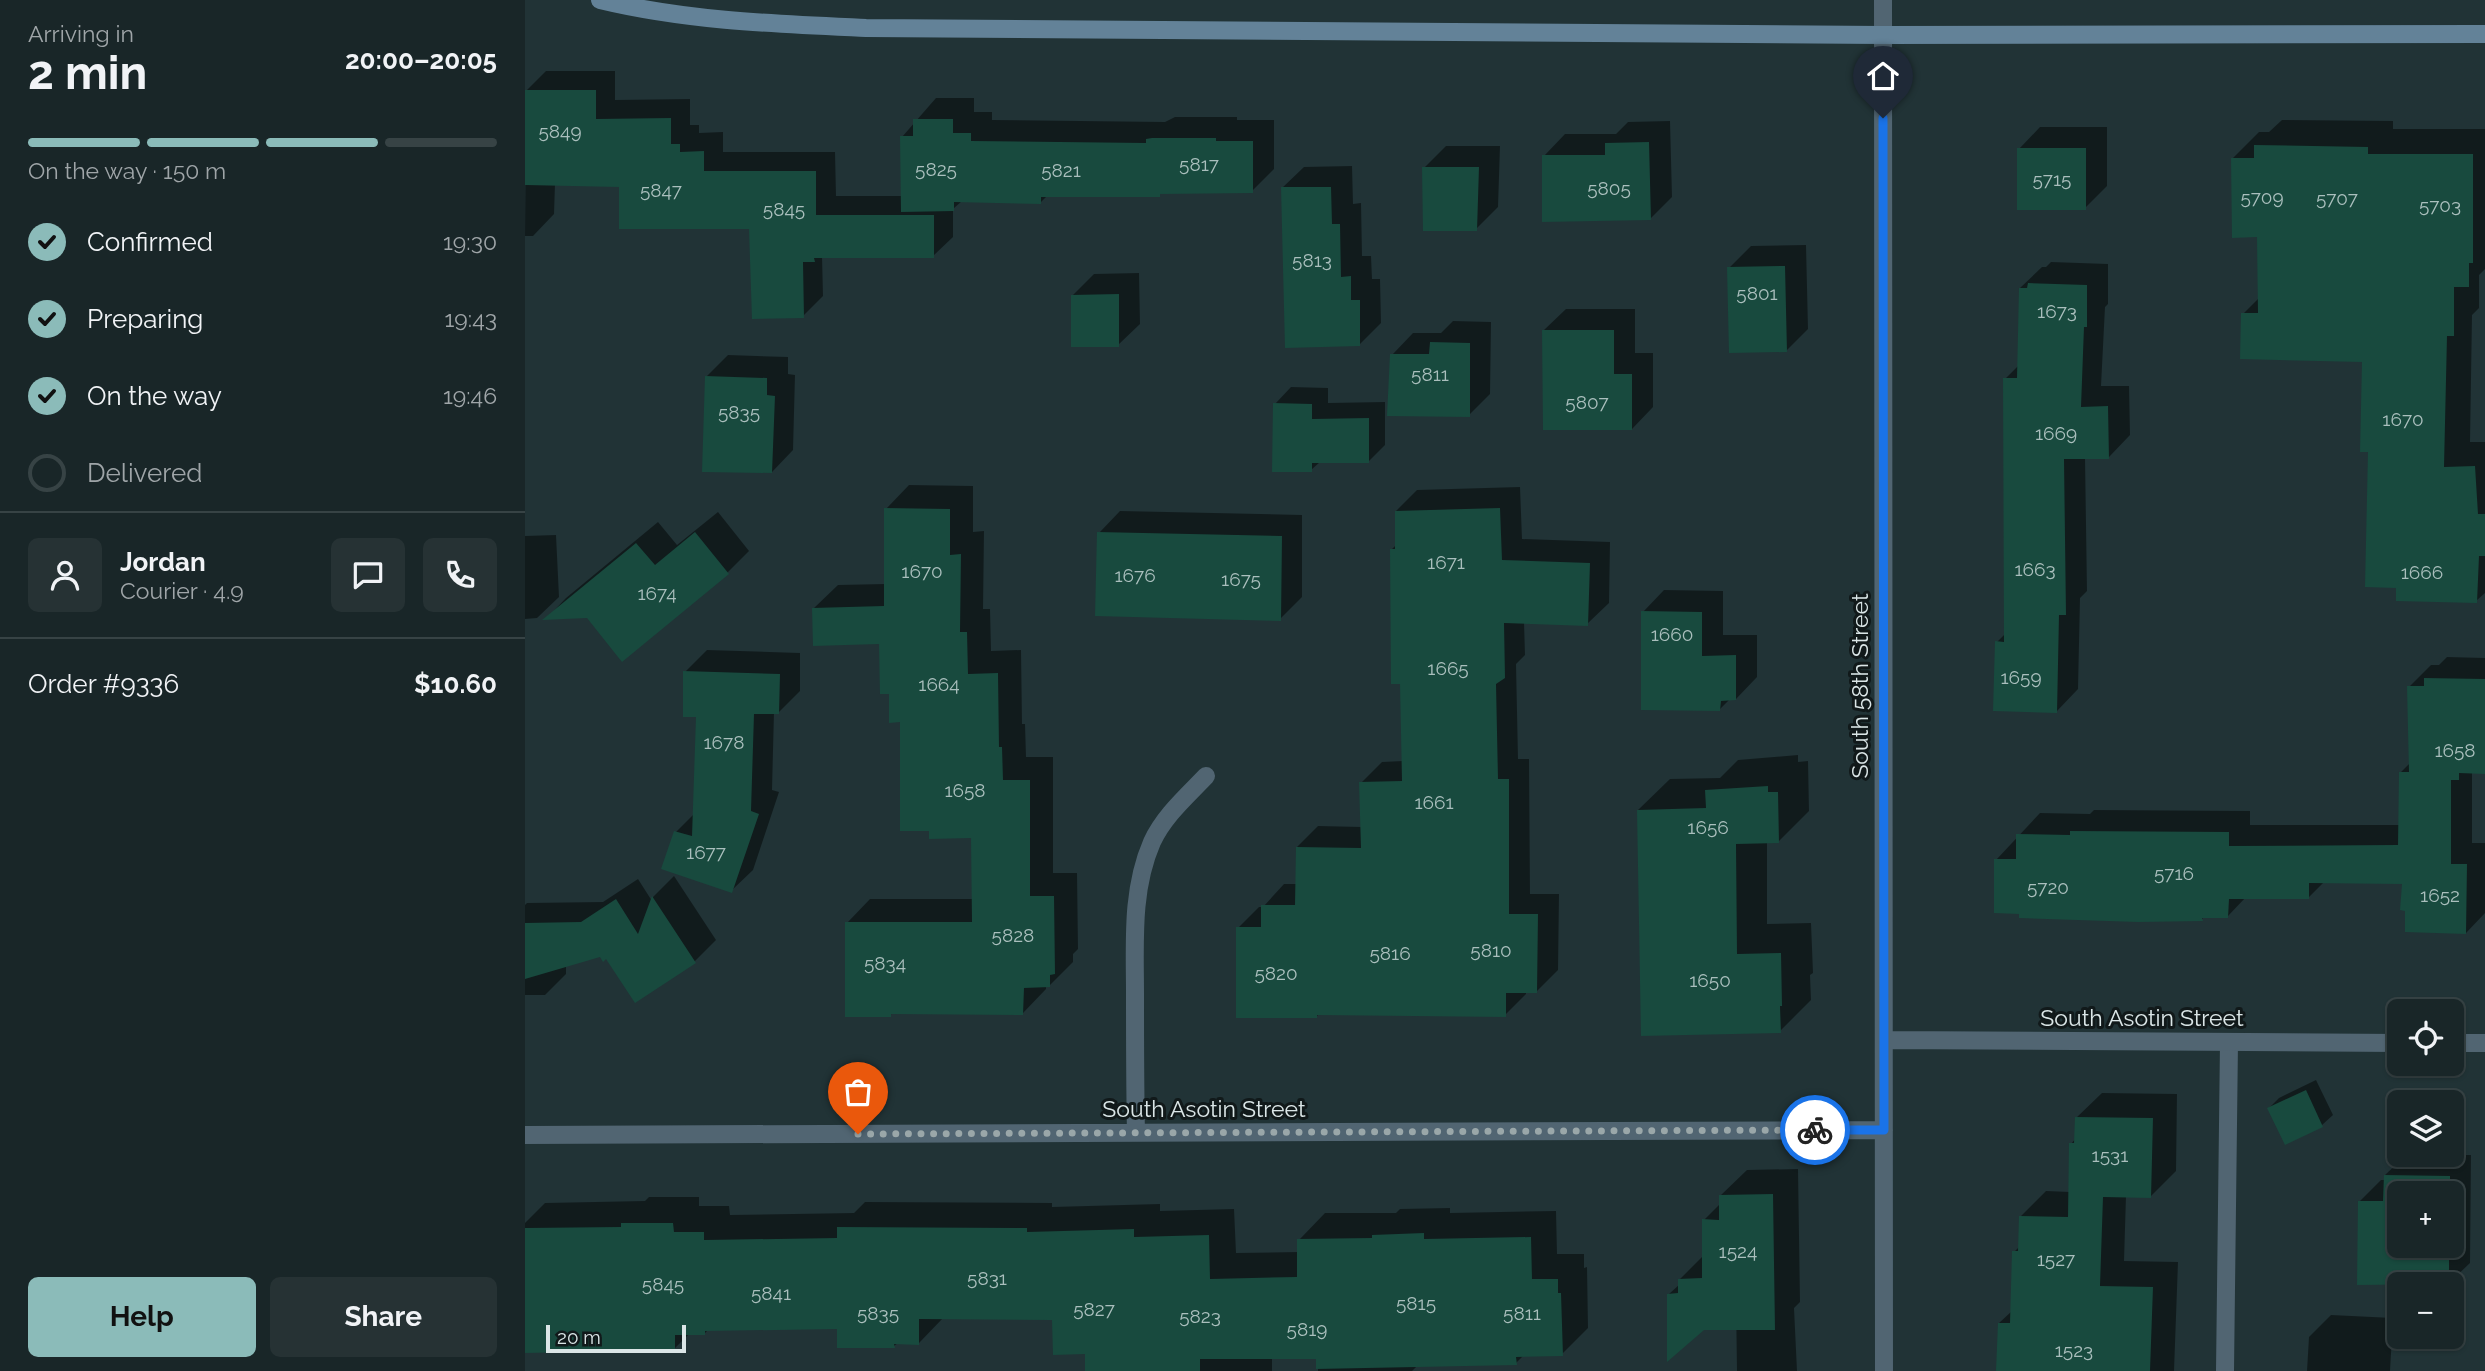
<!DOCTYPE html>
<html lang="en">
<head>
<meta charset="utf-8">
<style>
  :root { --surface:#192628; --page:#263234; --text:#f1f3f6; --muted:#9fa5a8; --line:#374345; --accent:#8bbbb9 }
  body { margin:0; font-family:Raleway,sans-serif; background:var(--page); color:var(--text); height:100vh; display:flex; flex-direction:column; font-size:26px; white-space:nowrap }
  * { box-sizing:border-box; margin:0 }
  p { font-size:23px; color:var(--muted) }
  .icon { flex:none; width:38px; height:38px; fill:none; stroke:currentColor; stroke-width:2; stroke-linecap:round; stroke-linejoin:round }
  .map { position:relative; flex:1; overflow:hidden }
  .side { display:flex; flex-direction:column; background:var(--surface); width:525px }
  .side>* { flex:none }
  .fabs { position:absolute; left:1862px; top:999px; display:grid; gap:14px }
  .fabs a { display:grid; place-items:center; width:77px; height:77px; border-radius:10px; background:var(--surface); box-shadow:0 2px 5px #0004,0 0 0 2px var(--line); font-size:35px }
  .scale { position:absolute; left:21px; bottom:18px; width:140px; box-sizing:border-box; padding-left:7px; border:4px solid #dbe6e7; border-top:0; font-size:19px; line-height:24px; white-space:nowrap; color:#dbe6e7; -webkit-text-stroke:5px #11191a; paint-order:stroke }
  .pin { position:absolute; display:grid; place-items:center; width:60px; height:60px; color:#fff; margin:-72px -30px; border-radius:50% 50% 50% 0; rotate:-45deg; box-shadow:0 0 7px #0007 }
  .pin .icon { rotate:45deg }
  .courier { position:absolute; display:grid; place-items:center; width:70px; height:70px; margin:-35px; border:5px solid #1a73e8; border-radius:50%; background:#fff; color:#222; box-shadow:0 2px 9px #0007 }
  .summary em { font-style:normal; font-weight:700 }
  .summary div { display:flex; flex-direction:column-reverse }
  .summary { display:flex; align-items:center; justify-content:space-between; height:119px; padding:0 28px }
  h1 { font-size:46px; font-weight:700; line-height:52px }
  .bar { display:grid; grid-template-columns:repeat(4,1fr); gap:10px 7px; align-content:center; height:84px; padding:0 28px }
  .bar i { height:9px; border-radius:5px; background:var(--line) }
  .bar .on { background:var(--accent) }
  .bar p { grid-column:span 4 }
  .line { display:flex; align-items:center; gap:18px; padding:0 28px; border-top:2px solid var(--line) }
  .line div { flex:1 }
  .round { display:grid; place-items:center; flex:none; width:74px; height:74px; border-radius:10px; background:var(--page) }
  ol { padding:0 28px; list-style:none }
  li { display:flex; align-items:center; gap:21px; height:77px }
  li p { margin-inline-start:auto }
  li .icon { padding:7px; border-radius:50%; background:var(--accent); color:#111; stroke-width:4 }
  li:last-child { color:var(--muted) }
  li i { width:38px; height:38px; border:4px solid var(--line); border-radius:50% }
  .action { display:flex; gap:14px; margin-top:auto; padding:14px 28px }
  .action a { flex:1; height:80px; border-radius:10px; background:var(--accent); color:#111; font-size:28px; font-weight:700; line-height:80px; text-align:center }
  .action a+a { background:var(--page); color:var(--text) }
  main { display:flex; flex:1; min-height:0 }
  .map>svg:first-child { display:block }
  .shadow { fill:#0007; fill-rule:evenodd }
  .building { fill:#184a3e }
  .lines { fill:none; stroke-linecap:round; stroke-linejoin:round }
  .lane { stroke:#516572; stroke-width:18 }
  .street { stroke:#516572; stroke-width:18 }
  .secondary { stroke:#638298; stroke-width:18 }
  .done { stroke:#9aa7a9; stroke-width:7; stroke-dasharray:0 12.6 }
  .route { stroke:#1a73e8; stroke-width:9 }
  .labels { text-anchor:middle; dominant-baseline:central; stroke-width:6; stroke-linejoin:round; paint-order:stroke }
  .number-label { font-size:19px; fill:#aabfbd }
  .street-label { font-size:23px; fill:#dbe6e7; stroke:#11191a }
</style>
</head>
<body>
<main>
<section class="side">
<div class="summary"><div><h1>2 min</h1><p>Arriving in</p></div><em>20:00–20:05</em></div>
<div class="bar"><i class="on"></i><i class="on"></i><i class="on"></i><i></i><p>On the way · 150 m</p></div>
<ol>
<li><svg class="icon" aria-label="check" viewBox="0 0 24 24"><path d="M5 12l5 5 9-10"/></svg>Confirmed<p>19:30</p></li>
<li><svg class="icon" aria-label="check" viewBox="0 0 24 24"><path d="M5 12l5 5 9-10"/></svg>Preparing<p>19:43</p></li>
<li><svg class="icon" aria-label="check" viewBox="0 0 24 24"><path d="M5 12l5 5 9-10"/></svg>On the way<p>19:46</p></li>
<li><i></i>Delivered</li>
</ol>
<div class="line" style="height:126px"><a class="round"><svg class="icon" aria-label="person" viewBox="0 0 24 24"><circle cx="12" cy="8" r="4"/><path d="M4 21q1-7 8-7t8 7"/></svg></a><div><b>Jordan</b><p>Courier · 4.9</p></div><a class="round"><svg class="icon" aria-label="chat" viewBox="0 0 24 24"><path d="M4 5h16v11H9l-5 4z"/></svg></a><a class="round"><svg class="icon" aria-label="phone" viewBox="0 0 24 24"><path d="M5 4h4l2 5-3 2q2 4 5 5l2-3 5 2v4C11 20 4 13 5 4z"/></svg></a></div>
<div class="line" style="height:91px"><div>Order #9336</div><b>$10.60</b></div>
<div class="action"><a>Help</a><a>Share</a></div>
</section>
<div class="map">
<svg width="1960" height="1371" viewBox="0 0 1960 1371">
  <rect width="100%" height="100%" fill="#213336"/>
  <!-- shadow -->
  <path class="shadow" d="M21,71H90V100L165,99V125H174V133L198,132V152H310L311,196H378L377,137L411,98H449V112H467V120L640,122L650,117H712V120H749V169L727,191L523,195L515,203L437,201L428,209V237L408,256H297L298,296L278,316L225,227L96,185L30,184L29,214L8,236H0L1,91Z
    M1757,120L1868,121V129H1960V269L1954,275V308L1947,315L1945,442H1960V593L1951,601L1845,450L1839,360L1718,314L1735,297L1734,235L1708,158L1734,132H1744Z
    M1145,121L1147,197L1125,219L1019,156L1040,134H1091L1103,122Z
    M1515,127H1582V186L1560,208L1494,149Z
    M921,146H975L973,207L951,229L899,168Z
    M827,166L828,204L836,203L837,256H846L847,279H855L856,323L835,344L757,188L779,167Z
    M1281,245L1283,329L1261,351L1204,268L1226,246Z
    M1526,262L1583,264V304L1580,307L1576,386H1604L1605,435L1584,457H1560L1562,591L1555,598L1553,689L1532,711L1472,642L1481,633L1480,379L1494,365L1495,288L1517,267H1521Z
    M614,273L615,324L593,345L548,295L569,274Z
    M1041,309H1110V353H1128V407L1107,429L1019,330Z
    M928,321L966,322L965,394L944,415L867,355L888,333H916Z
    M203,355L263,357V374L270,375L268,450L247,472L181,377Z
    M766,387L803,388V403L860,402V445L844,461L795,462L786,470L750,404Z
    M384,485L448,486V532L459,531L458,609H465L466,651L496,650L497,724H500L501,757H528V873H552L553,949L548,954V962L524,986H521V989L498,1013H368L365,1015L322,923L345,899H449L448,837L405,829L376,721L365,693L356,643L289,608L313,585L360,584L361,509Z
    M995,487L997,539L1085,542L1084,603L1062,624L999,622L1000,655L991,664L993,759H1004L1005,894H1034L1033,970L1012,991H1001V994L980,1015L795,1013L791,1017L713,928L734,907H738L759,884H772V847L793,826L837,827L836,783L857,762L878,761L877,683L866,550L872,544L871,511L892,490Z
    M595,511L777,515V597L755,619L574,533Z
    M193,512L224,551L203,572L97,659L62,617L22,618L41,598L133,522L152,545Z
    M31,535L34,597L12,618L0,619V536Z
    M1139,590L1198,591V635H1232V677L1211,699H1205L1195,709L1118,612Z
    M182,650L275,653V691L253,713L249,712L247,790L254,792L228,870L206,891L151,832L170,813L173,716L160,672Z
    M1922,657L1960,658V772H1947V843H1960V913L1941,933L1879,882H1799L1784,897H1721L1703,916H1680L1677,919L1471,860L1515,813L1565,814L1569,810L1725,811V825H1875V773L1885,763L1884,687L1906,665H1914Z
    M1273,755V762L1283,761L1284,811L1253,842H1242V924L1286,923L1288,973L1285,975L1286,1000L1255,1031L1113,810L1145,779L1195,778L1213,760Z
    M149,876L191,940L170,961L111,1001L82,957L75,954L41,965V974L20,995H0V905L2,903L78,902L113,879L127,901L128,897Z
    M1791,1080L1808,1115L1797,1125L1761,1143L1744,1108L1754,1098Z
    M1577,1093L1652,1094L1651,1171L1625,1197L1601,1196L1599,1261L1653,1262L1649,1371H1472L1474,1323L1487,1311L1489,1252L1495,1246L1496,1216L1521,1191L1545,1192L1546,1144L1551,1138V1118Z
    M1881,1155H1946L1945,1263L1923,1284H1834V1202L1856,1180H1860V1175ZM1874,1194H1927V1246H1874Z
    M1273,1169L1275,1302L1269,1308L1272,1371H1212L1211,1300L1144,1294L1155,1284V1279L1179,1255V1220L1196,1203V1195L1222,1170Z
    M124,1197H174V1206H204L205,1215L329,1213L340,1202L527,1203V1207L635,1204V1211L709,1209L711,1253L774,1252V1240L800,1213H871L875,1209L925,1208V1213L1031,1211L1032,1254H1059V1268L1062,1267L1063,1328L1037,1354L999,1355L991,1363L893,1365L887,1371H793V1357H747V1371H562L561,1353L529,1318L419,1317L394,1343H373L369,1346L314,1327L184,1329L179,1334H164L149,1349L0,1351V1223L20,1203L120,1201Z
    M1806,1315L1868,1318L1865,1371H1782L1784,1337Z"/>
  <!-- building -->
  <path class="building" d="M0,90H71V119L146,118V144H155V152L179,151V171H291V215H409V258H289L290,262H278L279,318L227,319L224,229H94V187L0,185Z
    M388,119H428V133H446V141L621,143V139L627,138H691V141H728V193L635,194V197H516V204L429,202V211L376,212L375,136H388Z
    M1124,142L1126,220L1017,222V155H1080V143Z
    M1729,145L1843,147V154H1948V263H1944V287H1929V336H1922L1919,467L1950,466L1953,514H1960V556H1954L1952,603L1871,601V588L1840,587L1843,452H1835L1837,362L1715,359L1716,313H1733L1732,237L1707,238L1706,158H1729Z
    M1492,148H1561V210H1492Z
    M897,167H954L952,231H898Z
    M756,187H806L807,224H815L816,277L826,276V300H835V346L760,348Z
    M1260,266L1262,352L1204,353L1202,267Z
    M1503,283L1562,285V327H1559L1556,407L1583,406L1584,459H1539L1541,615H1534L1532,713L1468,711L1470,641L1479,642L1478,378H1492L1494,288H1502Z
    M594,294V347H546V295Z
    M1017,330H1089V374H1107V430H1018Z
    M905,342L945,343V417L862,416L865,354H904Z
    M180,376L242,378V395L250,396L247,473L177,472Z
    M748,403L787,404V419L844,418V463H787V472H747Z
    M359,508L425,509V555L436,554L435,632H442L443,674L473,673L474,747H477L478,780H505V896H529L530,974L525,975V987L499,988L498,1015L366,1014V1017H320V922H447L446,838L404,839V831H375V722L364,723V694H355L354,644L288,646L287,608L359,606Z
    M975,508L977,560L1065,563L1063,626L979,623L980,678L971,684L973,779H984V914H1013L1012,993H981V1017L792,1015V1018H711V927H736V905H770L771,847L836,848L834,782L877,781L875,684H866L865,549H870V511Z
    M170,532L204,574L97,662L62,618L17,620L111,543L130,565Z
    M572,532L757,536L756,621L570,616Z
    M1116,611L1177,612V656L1211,655V700L1196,701L1195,711L1116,710Z
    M158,671L255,674L254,714H229L226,811L234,814L207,893L136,869L149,831L167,836L171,717H158Z
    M1899,678L1960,679V774L1934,773V780H1926V864H1942L1941,934L1880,932V911L1875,910L1877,884L1784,883V899H1704L1703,918H1677L1678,921L1613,922L1494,918V914L1469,913V859H1491V834L1545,835V831L1704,832V846L1873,845L1874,772H1884L1882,686H1899Z
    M1243,786V792H1253L1254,843L1211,844L1212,954L1256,953L1257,1006H1255L1256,1033L1116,1036L1112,810L1181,808L1180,790Z
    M127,896L171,963L110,1003L81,959L78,962L75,957L0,979V923L56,922L91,899L113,934Z
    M1781,1090L1798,1127L1760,1145L1742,1108Z
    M1550,1117L1628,1118L1626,1198L1578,1197L1575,1286L1628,1287L1625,1371H1471L1473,1323H1485L1487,1251H1493L1494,1216L1543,1217L1544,1143H1549Z
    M1859,1175L1925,1176V1194H1874V1246H1924V1284L1832,1285L1833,1201H1858Z
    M1248,1194L1250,1330H1179L1142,1362V1294L1153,1293V1279L1177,1278V1219L1194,1220V1195Z
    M96,1223H148L149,1232H179V1240L312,1238V1227L502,1228V1232L609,1229V1237L684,1235L685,1279L772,1277V1239L847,1238V1235L899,1233V1239L1006,1237L1007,1279H1033V1293H1036L1038,1356L991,1357L992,1365L791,1369V1359H675V1371H560V1354L528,1355L527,1320L394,1319V1345L369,1344L370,1348H312V1329L180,1331V1335H150V1350L0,1353V1228L96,1227Z"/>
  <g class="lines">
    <!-- lane -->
    <path class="lane" d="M1700,1371L1704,1042"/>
    <!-- street -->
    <path class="street" d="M1358,0L1359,1371
      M1359,1040L1874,1043
      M1927,1043H1960
      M611,1133C610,1087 610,1040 610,994C610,943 606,890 627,842C639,816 661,797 681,776
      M0,1135L1359,1130"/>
    <!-- secondary -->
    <path class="secondary" d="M75,0C162,21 252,24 341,28L1358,35L1960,34"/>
  </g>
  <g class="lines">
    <!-- done -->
    <path class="done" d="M333,1134L1290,1130"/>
    <!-- route -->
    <path class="route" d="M1290,1130H1359L1358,118"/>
  </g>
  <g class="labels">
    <!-- number labels -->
    <g class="number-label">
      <text x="35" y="131">5849</text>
      <text x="674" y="164">5817</text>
      <text x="411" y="169">5825</text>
      <text x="536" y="170">5821</text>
      <text x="1527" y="179">5715</text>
      <text x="1084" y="188">5805</text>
      <text x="136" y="190">5847</text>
      <text x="1737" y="197">5709</text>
      <text x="1812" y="198">5707</text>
      <text x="1915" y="205">5703</text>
      <text x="259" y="209">5845</text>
      <text x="787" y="260">5813</text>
      <text x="1232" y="293">5801</text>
      <text x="1532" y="311">1673</text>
      <text x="905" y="374">5811</text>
      <text x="1062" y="402">5807</text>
      <text x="214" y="412">5835</text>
      <text x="1878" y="419">1670</text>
      <text x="1531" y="433">1669</text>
      <text x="921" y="562">1671</text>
      <text x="1510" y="569">1663</text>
      <text x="397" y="571">1670</text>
      <text x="1897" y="572">1666</text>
      <text x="610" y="575">1676</text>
      <text x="716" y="579">1675</text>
      <text x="132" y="593">1674</text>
      <text x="1147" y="634">1660</text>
      <text x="923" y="668">1665</text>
      <text x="1496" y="677">1659</text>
      <text x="414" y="684">1664</text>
      <text x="199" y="742">1678</text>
      <text x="1930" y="750">1658</text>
      <text x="440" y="790">1658</text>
      <text x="909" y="802">1661</text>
      <text x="1183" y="827">1656</text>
      <text x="181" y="852">1677</text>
      <text x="1649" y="873">5716</text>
      <text x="1523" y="887">5720</text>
      <text x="1915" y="895">1652</text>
      <text x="488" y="935">5828</text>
      <text x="966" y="950">5810</text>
      <text x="865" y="953">5816</text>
      <text x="360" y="963">5834</text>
      <text x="751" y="973">5820</text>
      <text x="1185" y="980">1650</text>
      <text x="1585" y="1155">1531</text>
      <text x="1213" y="1251">1524</text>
      <text x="1531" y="1259">1527</text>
      <text x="462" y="1278">5831</text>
      <text x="138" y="1284">5845</text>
      <text x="246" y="1293">5841</text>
      <text x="891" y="1303">5815</text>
      <text x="569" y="1309">5827</text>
      <text x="353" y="1313">5835</text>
      <text x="997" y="1313">5811</text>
      <text x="675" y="1316">5823</text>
      <text x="782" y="1329">5819</text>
      <text x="1549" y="1350">1523</text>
    </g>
    <!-- street labels -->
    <g class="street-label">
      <text transform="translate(1334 686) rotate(-90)">South 58th Street</text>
      <text x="1617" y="1017">South Asotin Street</text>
      <text x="679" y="1108">South Asotin Street</text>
    </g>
  </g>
</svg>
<div class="fabs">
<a><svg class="icon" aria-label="locate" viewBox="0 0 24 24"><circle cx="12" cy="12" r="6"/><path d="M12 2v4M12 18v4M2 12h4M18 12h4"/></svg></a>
<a><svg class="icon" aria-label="layers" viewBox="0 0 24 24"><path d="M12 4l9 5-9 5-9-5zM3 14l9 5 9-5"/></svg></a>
<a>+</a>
<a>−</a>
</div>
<div class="scale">20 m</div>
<div class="pin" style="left:333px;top:1134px;background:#ea580c"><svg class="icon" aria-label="bag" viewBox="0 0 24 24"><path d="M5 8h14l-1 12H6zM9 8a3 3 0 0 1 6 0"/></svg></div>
<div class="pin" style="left:1358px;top:118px;background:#1f2937"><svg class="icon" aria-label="home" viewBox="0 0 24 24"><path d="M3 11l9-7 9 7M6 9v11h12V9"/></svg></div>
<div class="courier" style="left:1290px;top:1130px"><svg class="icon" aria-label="bike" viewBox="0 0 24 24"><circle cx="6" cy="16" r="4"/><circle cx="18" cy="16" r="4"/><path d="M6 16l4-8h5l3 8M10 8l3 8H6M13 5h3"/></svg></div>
</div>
</main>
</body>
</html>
